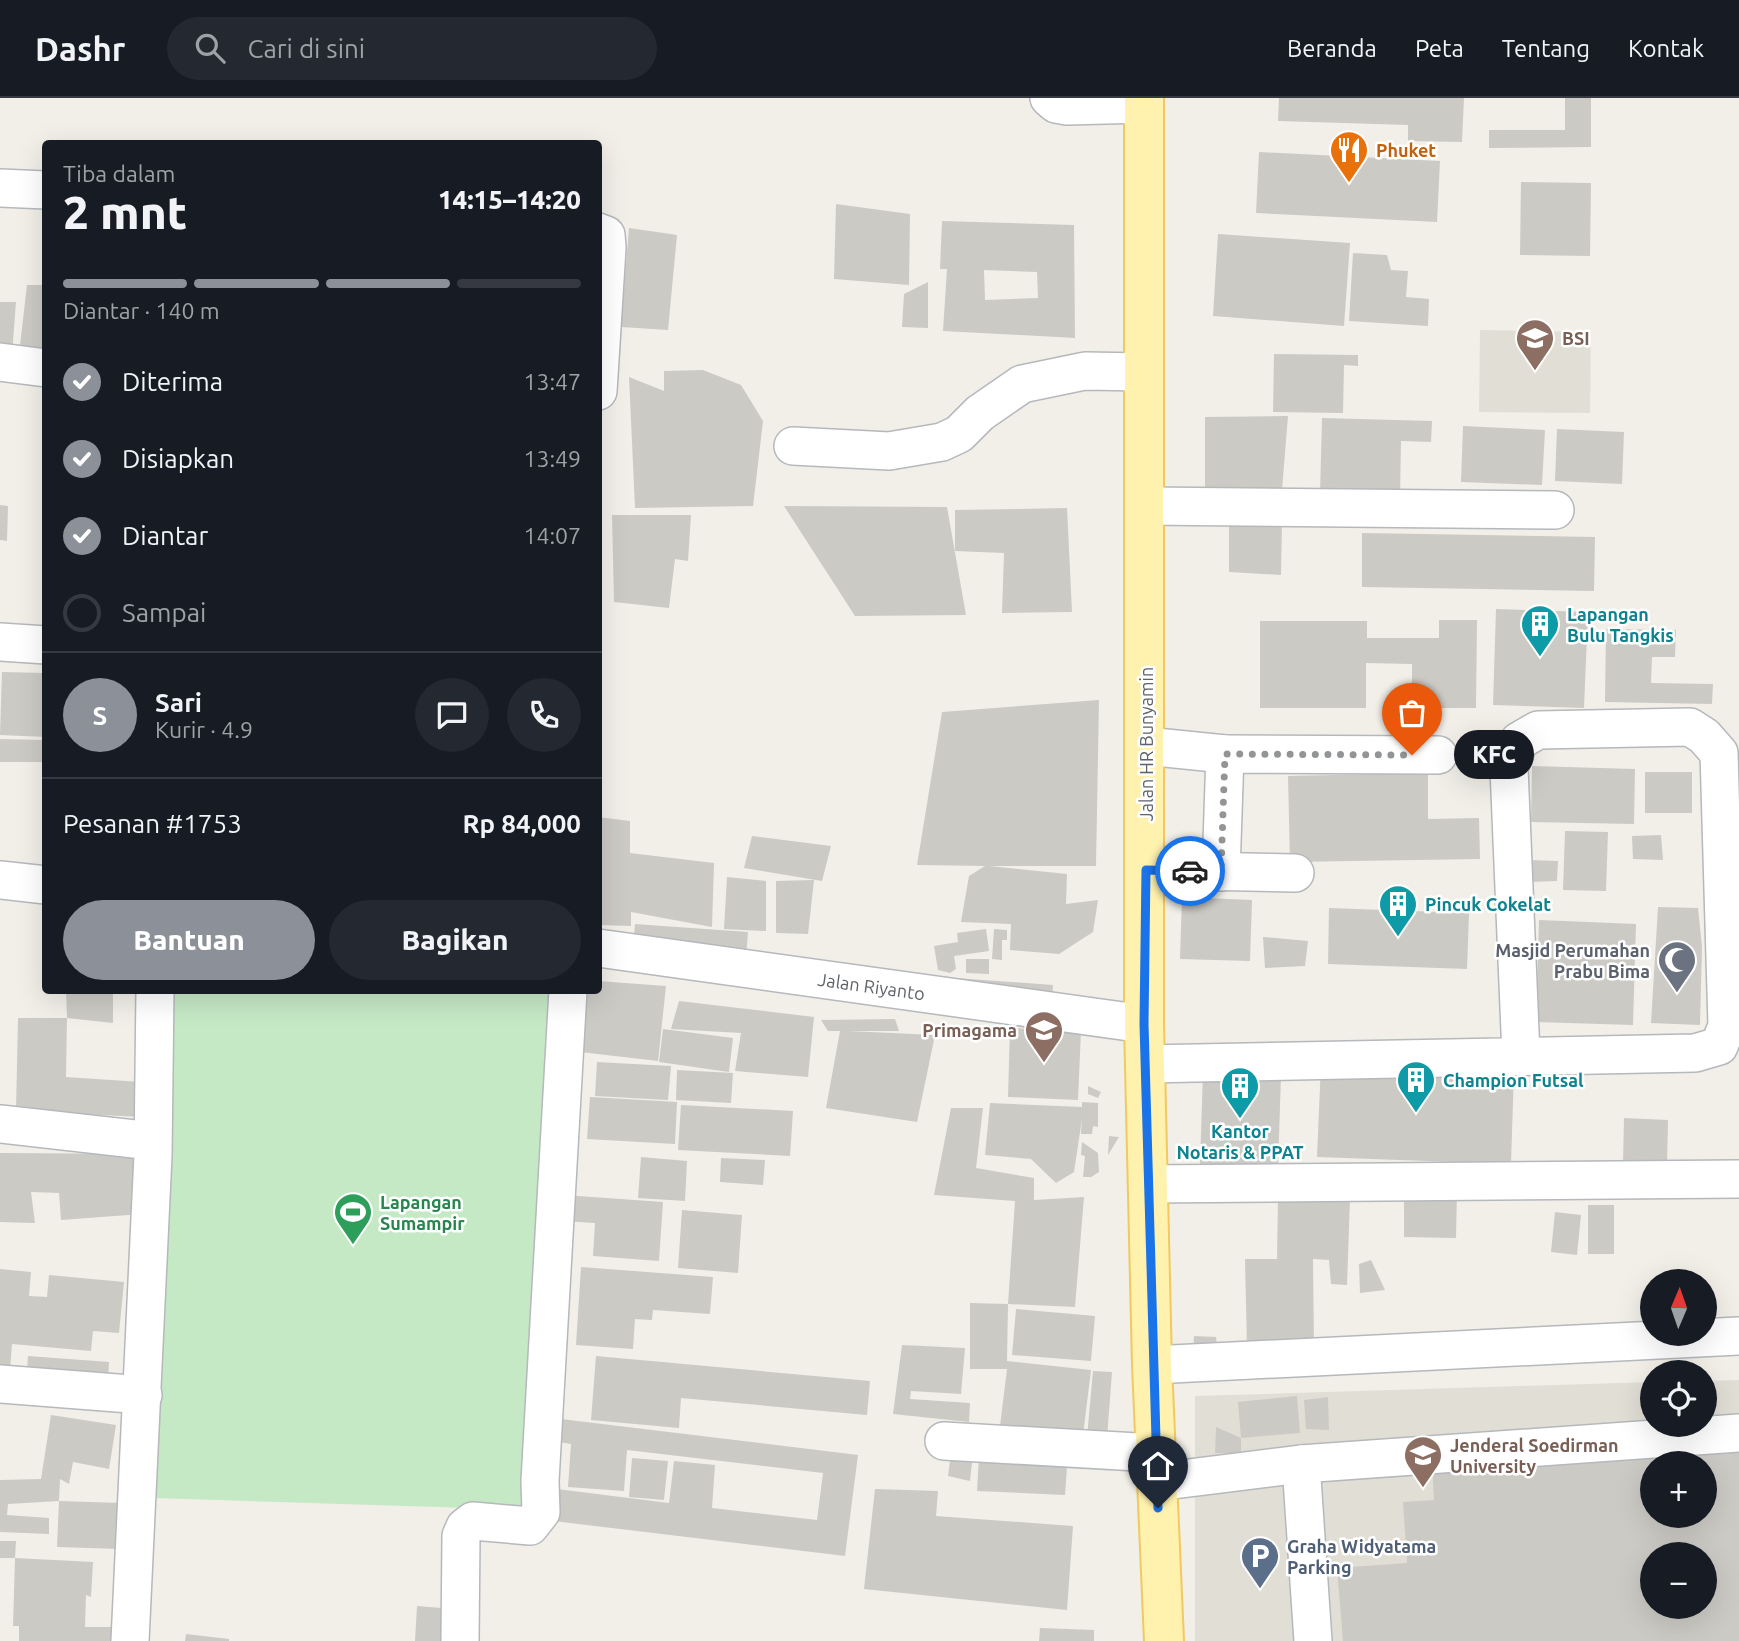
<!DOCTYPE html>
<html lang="id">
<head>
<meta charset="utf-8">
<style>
  :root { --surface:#171b24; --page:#242831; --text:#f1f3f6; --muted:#9ea1a6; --line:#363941; --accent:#8c9099 }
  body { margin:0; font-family:Ubuntu,sans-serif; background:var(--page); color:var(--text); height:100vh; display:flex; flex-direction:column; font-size:26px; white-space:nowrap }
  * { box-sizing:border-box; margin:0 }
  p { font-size:23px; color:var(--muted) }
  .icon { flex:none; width:38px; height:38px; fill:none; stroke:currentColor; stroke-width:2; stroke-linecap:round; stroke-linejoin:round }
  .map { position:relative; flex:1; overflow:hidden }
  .drawer { position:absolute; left:42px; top:42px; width:560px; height:854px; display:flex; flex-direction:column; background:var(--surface); border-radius:7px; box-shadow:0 7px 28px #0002 }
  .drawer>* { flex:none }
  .needle { width:46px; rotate:2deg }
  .fabs { position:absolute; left:1640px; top:1171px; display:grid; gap:14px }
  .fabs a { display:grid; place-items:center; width:77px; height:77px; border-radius:50%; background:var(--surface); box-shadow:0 7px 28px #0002; font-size:35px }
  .pin { position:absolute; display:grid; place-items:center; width:60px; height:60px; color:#fff; margin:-72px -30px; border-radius:50% 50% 50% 0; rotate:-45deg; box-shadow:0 0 7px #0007 }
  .pin .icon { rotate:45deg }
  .courier { position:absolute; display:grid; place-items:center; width:70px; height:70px; margin:-35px; border:5px solid #1a73e8; border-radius:50%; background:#fff; color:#222; box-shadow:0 2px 9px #0007 }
  .bubble { position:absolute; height:49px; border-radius:24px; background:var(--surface); box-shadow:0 7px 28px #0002; font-size:23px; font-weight:800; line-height:49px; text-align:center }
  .headline em { font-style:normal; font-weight:800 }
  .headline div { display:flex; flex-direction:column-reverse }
  .headline { display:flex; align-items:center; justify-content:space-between; height:119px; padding:0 21px }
  h1 { font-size:46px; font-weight:800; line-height:52px }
  .bar { display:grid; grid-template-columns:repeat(4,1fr); gap:10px 7px; align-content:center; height:84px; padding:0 21px }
  .bar i { height:9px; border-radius:5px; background:var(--line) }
  .bar .current { background:var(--accent) }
  .bar p { grid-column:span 4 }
  .line { display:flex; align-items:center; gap:18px; padding:0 21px; border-top:2px solid var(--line) }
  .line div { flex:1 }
  .round { display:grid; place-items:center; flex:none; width:74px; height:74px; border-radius:37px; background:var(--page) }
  ol { padding:0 21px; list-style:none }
  li { display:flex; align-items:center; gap:21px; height:77px }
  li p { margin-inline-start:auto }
  li .icon { padding:7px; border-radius:50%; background:var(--accent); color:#fff; stroke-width:4 }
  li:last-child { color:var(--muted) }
  li i { width:38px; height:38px; border:4px solid var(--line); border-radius:50% }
  .cta { display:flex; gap:14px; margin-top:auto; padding:14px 21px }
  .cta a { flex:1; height:80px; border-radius:42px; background:var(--accent); color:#fff; font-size:28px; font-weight:800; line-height:80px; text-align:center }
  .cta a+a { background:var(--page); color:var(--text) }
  header { display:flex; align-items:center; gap:42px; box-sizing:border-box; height:98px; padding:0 35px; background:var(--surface); border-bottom:2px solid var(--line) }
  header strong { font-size:33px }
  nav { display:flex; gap:38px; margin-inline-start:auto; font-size:24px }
  .search { width:490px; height:63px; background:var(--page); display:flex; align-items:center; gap:18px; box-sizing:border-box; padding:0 24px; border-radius:38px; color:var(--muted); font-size:26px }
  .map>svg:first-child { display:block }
  .education { fill:#e1ded6; fill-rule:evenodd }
  .green { fill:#c5e8c5 }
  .building { fill:#cccac5; fill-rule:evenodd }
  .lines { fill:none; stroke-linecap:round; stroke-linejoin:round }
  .minor-casing { stroke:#b5b8bc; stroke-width:40 }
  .major-casing { stroke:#f2c960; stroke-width:42 }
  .minor { stroke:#fff; stroke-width:37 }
  .major { stroke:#fff2af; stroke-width:38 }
  .done { stroke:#929495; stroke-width:7; stroke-dasharray:0 12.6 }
  .route { stroke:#1a73e8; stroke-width:9 }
  .labels { text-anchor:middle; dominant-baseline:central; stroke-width:5; stroke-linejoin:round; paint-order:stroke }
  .food-label { font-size:18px; font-weight:bold; fill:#c56008; stroke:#fff; text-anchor:start }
  .education-label { font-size:18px; font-weight:bold; fill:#785e54; stroke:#fff; text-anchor:start }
  .culture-label { font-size:18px; font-weight:bold; fill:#0d838f; stroke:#fff; text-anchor:start }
  .street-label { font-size:18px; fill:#5f6368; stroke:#fff }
  .worship-label { font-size:18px; font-weight:bold; fill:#5b616d; stroke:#fff; text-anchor:end }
  .leisure-label { font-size:18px; font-weight:bold; fill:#27864d; stroke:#fff; text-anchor:start }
  .service-label { font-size:18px; font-weight:bold; fill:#4e5e75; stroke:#fff; text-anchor:start }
</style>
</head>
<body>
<header>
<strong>Dashr</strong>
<div class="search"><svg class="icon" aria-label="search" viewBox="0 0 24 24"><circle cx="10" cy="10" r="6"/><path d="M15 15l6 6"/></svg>Cari di sini</div>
<nav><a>Beranda</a><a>Peta</a><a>Tentang</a><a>Kontak</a></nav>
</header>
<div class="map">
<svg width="1739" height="1543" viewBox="0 0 1739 1543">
  <rect width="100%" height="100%" fill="#f1efe8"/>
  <!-- education -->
  <path class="education" d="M1480,232L1591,234L1590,315L1479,314Z
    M1739,1282V1543H1195V1298L1652,1284V1326H1704L1705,1283ZM1652,1365H1704V1418H1652ZM1652,1456H1704V1508H1652Z"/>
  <!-- green -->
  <path class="green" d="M529,892L551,895L531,1412L155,1400L173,893Z"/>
  <!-- building -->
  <path class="building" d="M1279,0H1464L1462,44L1408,43V27L1278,23Z
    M1565,0H1591V49L1489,50V32H1565Z
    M1259,54L1440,63L1437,124L1256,115Z
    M1521,84L1591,85L1590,158L1520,157Z
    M836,106L910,116L909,187L834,181Z
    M942,123L1074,127L1075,240L943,233L947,171H940ZM984,172L1037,174L1038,200L985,202Z
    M629,130L677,137L668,232L621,229Z
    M1218,136L1350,145L1344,228L1213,218Z
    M1353,155L1387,157L1391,172L1408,173L1406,199L1429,201L1428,228L1349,223Z
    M928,184V230L902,229L904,196Z
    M27,187H46V260L19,256Z
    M0,204H16L12,256L0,254Z
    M1274,256L1358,257V268L1344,267L1343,315L1273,314Z
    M703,272L741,287L763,323L753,408L635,410L629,279L664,293V273Z
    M1288,318L1281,404L1205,405V319Z
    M1322,320L1432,323L1431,344L1401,343L1400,399L1320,396Z
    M1463,328L1545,332L1542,387L1461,384Z
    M1557,331L1624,334L1622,386L1555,383Z
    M0,407L8,408L7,443L0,442Z
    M784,408L947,409L966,517L855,518Z
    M1067,410L1072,514L1002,515L1004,455L955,453V412Z
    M612,417H691L688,463L675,461L669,510L614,504Z
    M1229,420L1282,423L1281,477L1229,474Z
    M1362,435L1595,439L1594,493L1362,489Z
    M1496,511L1588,514L1584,610L1493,607Z
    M1439,522H1477L1476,610H1412V566L1366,565V610H1260V523H1367V540H1439Z
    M1606,531L1676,532L1675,559H1652L1651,585L1713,586L1712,606L1605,604Z
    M2,574L46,575V639L0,637Z
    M1099,602L1096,768H989L1067,776L1066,806L1098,802L1093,834L1059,856L1010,852L1011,826L961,824L969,778L985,768L917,767L942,614Z
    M0,641L46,642V664H0Z
    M1532,668L1635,671L1634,726L1531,724Z
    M1645,674H1692V715H1645Z
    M1428,675V721L1479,720L1480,761L1290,764L1288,678Z
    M598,719L630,723V755L714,765L712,829L631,814V828L598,827Z
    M1565,733L1608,734L1606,793L1563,792Z
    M1661,737L1663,762L1633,761L1632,738Z
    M752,738L831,748L822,783L744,770Z
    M1528,762L1558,763L1557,783L1529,784Z
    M727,779L766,783V833L724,831Z
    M814,782L808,836L776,835V783Z
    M1182,799L1252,802L1250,863L1180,861Z
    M1658,809L1698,810L1702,849L1700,927L1651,925Z
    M1329,810L1469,815L1467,871L1328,866Z
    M1539,822L1636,826L1633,927L1536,924Z
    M635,826L748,834L746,860L633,852Z
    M986,831L989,853L954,858L956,871L950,875L938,872L934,848L958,844L957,835Z
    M994,831L1007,832V842H1002V862L992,861Z
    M1263,839L1308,843L1305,868L1265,870Z
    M966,861H989V876L966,875Z
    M941,879L1053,887L1052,904Z
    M598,883L666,888L658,963L580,954L585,892H598Z
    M66,892H113V925L67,920Z
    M679,903L814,919L808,979L735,973L741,935L671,931Z
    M18,920H67L66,979L141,984L142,1019L16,1013Z
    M895,921L899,933H848L935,937L917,1024L826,1010L840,933H828L821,922Z
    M1010,930L1081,932L1078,1002L1008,999Z
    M663,931L733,940L729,974L659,964Z
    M597,964L671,968L668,1002L595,998Z
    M1321,965L1514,972L1511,1066L1317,1059Z
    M677,972L733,975L731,1005L676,1002Z
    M1203,974L1281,977L1278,1070L1200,1068Z
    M1088,988L1101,994L1098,1000L1088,996Z
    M590,999L677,1004L675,1046L587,1041Z
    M1082,1004L1098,1005V1029L1093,1028L1092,1036H1081L1082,1021L1074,1074L1056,1085L1031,1061L985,1057L990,1005L1082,1009Z
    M681,1007L793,1013L790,1058L678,1052Z
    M951,1010H983L976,1070L1034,1080V1102L1084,1099L1075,1209L1008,1206L1015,1103L934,1097Z
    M1624,1020L1668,1022L1667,1068L1623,1067Z
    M1109,1038L1119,1039L1108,1057Z
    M1082,1044L1098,1055L1099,1074L1091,1079H1083L1085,1058L1081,1057Z
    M0,1055L149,1056L142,1116L61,1122L59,1095L31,1094L35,1125L0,1124Z
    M641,1059L687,1063L685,1103L638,1100Z
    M721,1060L765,1062L763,1087L720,1084Z
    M1404,1091L1457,1092L1456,1140L1404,1139Z
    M564,1097L663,1104L659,1163L593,1158L595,1125L562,1123Z
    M1278,1099L1350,1101L1347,1187L1331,1186L1329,1162L1313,1161L1314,1250L1247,1251L1245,1161H1277Z
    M1588,1107H1614V1156H1588Z
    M682,1112L742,1117L738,1175L678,1170Z
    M1555,1114L1581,1117L1577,1157L1551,1154Z
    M1371,1162L1385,1192L1360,1195L1359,1166Z
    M581,1169L713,1179L710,1216L653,1212L652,1222L635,1221L633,1251L576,1247Z
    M0,1171L31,1174L29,1198L47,1199L49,1177L124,1184L119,1235L93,1233L91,1253L12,1246L10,1271L27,1272L28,1258L109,1264L108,1283L0,1276Z
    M970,1205L1008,1206L1007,1263L1091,1272L1083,1337L1000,1328L1007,1271H970Z
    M1016,1211L1095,1218L1091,1263L1012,1257Z
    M1194,1238L1216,1239L1218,1256L1193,1255Z
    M902,1247L965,1250L961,1296L911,1293L910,1301L970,1305L969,1324L893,1316Z
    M596,1258L870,1283L867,1317L681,1300L679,1330L591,1322Z
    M1093,1273L1112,1274L1107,1340L1087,1339Z
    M1297,1298L1300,1335L1241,1340L1238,1304Z
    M1328,1299L1329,1332L1306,1331L1304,1302Z
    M51,1317L116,1327L109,1371L73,1364L69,1386L60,1381L59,1403L8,1406L7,1417L49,1420V1436L0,1434V1382L41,1381Z
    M561,1321L858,1357L845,1458L545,1422L549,1390L669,1405L674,1363L715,1367L712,1410L817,1422L823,1375L627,1352L624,1393L568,1389L571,1346L559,1344Z
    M1216,1329L1241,1340V1355H1215Z
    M1739,1346V1543H1343L1337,1470L1407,1465L1403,1404L1434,1402L1432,1366ZM1652,1365H1704V1418H1652ZM1652,1456H1704V1508H1652Z
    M951,1355H973L970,1383L948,1378Z
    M1068,1355L1065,1397L977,1393L979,1359Z
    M632,1360L668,1363L664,1402L629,1399Z
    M875,1391L938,1393L936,1418L1073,1428L1067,1512L864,1491Z
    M59,1403L122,1405L120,1451L57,1449Z
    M0,1443H16L15,1460H0Z
    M15,1460L93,1464L91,1499L86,1497L85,1529H112V1543H19V1528H13Z
    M417,1508L454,1511L452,1543H415Z
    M1040,1530L1094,1532V1543H1039Z
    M186,1536L229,1541V1543H185Z"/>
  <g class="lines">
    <defs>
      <g id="minor">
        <path d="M1049,0L1056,6L1067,8L1144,6"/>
        <path d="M0,90L46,92"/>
        <path d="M598,134L606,137L607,150L598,293"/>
        <path d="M0,264L46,270"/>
        <path d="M793,348L889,353L942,344L959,336L980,315L1022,286L1085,273L1144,274"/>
        <path d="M1145,408L1555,412"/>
        <path d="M0,544L46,547"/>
        <path d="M1146,648L1225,656"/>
        <path d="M1146,772L1295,775"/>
        <path d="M1221,774L1225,656L1438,657"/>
        <path d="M0,782L46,787"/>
        <path id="s1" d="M598,850L1144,926"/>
        <path d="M1145,966L1695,955L1719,948L1727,928L1719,655L1704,638L1690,629L1538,632L1519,643L1509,670L1521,957"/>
        <path d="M0,1026L152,1043"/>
        <path d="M1148,1086L1739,1081"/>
        <path d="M1152,1267L1739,1238"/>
        <path d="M0,1286L143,1297"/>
        <path d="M944,1343L1155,1355"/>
        <path d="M1301,1366L1313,1543"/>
        <path d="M1157,1384L1301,1366L1739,1335"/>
        <path d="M130,1543L153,1057L155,892"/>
        <path d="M460,1543L461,1438L465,1429L473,1423L530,1428L541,1414L540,1383L568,892"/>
      </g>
      <path id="major" d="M1144,0V926L1152,1267L1164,1543"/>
    </defs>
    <!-- minor casing -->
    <use href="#minor" class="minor-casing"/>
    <!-- major casing -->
    <use href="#major" class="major-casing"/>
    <!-- minor -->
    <use href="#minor" class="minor"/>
    <!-- major -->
    <use href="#major" class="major"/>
  </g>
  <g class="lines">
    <!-- done -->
    <path class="done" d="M1190,773L1221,774L1225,656L1412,657"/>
    <!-- route -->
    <path class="route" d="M1158,1410L1144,926L1146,772L1190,773"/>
  </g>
  <!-- icons -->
  <defs>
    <symbol id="restaurant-pin" viewBox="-11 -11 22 30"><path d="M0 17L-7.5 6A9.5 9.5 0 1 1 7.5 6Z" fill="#e8710a" stroke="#fff"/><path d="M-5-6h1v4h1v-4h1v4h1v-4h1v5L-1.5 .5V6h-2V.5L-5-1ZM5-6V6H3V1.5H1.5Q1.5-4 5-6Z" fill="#fff"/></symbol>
    <symbol id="university-pin" viewBox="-11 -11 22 30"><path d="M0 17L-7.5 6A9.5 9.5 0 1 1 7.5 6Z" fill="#8d6e63" stroke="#fff"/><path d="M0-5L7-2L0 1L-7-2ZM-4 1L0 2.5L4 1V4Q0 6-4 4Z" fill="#fff"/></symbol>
    <symbol id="building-pin" viewBox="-11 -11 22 30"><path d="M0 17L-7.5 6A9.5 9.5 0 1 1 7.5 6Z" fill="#0f9aa8" stroke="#fff"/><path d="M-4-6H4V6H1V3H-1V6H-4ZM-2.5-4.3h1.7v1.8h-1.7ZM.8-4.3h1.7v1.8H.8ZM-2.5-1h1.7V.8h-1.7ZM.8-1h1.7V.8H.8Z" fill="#fff"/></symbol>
    <symbol id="mosque-pin" viewBox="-11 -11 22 30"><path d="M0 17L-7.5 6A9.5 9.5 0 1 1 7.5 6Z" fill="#6b7280" stroke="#fff"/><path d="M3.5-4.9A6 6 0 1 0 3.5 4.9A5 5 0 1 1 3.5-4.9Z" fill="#fff"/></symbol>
    <symbol id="school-pin" viewBox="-11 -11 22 30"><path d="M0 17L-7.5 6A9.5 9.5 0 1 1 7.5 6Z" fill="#8d6e63" stroke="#fff"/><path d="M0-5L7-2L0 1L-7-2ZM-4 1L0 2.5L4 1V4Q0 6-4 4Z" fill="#fff"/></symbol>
    <symbol id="stadium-pin" viewBox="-11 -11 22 30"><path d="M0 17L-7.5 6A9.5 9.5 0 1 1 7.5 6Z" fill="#2e9e5b" stroke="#fff"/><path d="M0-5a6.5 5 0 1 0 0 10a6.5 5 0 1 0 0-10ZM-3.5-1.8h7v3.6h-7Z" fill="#fff"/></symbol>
    <symbol id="parking-pin" viewBox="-11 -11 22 30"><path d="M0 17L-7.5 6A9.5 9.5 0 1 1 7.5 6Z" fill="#5c6f8a" stroke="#fff"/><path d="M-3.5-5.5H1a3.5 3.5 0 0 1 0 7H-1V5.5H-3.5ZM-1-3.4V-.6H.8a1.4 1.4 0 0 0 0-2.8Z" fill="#fff"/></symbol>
  </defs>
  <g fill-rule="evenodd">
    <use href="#restaurant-pin" x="1327" y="30" width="44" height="60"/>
    <use href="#university-pin" x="1513" y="218" width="44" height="60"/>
    <use href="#building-pin" x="1518" y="504" width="44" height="60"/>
    <use href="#building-pin" x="1376" y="784" width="44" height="60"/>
    <use href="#mosque-pin" x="1655" y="840" width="44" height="60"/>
    <use href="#school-pin" x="1022" y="910" width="44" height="60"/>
    <use href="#building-pin" x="1394" y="960" width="44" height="60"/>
    <use href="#building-pin" x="1218" y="966" width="44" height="60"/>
    <use href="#stadium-pin" x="331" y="1092" width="44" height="60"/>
    <use href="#university-pin" x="1401" y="1335" width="44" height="60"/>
    <use href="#parking-pin" x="1238" y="1436" width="44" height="60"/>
  </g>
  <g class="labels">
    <!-- food labels -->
    <g class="food-label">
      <text x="1376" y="52">Phuket</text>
    </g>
    <!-- education labels -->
    <g class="education-label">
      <text x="1562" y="240">BSI</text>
      <text x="1017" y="932" text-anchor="end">Primagama</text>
      <text x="1450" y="1347">Jenderal Soedirman<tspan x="1450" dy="21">University</tspan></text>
    </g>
    <!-- culture labels -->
    <g class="culture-label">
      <text x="1567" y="516">Lapangan<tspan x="1567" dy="21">Bulu Tangkis</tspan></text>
      <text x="1425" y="806">Pincuk Cokelat</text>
      <text x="1443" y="982">Champion Futsal</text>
      <text x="1240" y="1033" text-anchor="middle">Kantor<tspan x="1240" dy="21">Notaris &amp; PPAT</tspan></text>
    </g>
    <!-- street labels -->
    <g class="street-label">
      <text transform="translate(1146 646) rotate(-90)">Jalan HR Bunyamin</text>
      <text stroke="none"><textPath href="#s1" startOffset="276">Jalan Riyanto</textPath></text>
    </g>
    <!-- worship labels -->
    <g class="worship-label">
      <text x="1650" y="852">Masjid Perumahan<tspan x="1650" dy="21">Prabu Bima</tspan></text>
    </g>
    <!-- leisure labels -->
    <g class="leisure-label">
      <text x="380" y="1104">Lapangan<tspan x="380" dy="21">Sumampir</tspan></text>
    </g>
    <!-- service labels -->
    <g class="service-label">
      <text x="1287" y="1448">Graha Widyatama<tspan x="1287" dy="21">Parking</tspan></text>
    </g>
  </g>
</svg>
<div class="fabs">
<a><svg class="needle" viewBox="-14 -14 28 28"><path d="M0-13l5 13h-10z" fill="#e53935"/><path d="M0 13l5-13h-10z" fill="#9ea1a6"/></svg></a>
<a><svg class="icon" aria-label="locate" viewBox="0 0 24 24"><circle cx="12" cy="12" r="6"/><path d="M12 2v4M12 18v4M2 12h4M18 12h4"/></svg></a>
<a>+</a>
<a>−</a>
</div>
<div class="pin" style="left:1412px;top:657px;background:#ea580c"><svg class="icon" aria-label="bag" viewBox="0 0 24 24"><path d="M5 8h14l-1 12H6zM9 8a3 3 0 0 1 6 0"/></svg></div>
<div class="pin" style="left:1158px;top:1410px;background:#1f2937"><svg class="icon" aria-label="home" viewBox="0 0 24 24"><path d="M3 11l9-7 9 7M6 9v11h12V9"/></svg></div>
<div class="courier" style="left:1190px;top:773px"><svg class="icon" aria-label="car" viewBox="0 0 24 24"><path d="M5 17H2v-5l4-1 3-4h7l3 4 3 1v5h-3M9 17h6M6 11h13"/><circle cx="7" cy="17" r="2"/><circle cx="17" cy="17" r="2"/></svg></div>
<div class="bubble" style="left:1454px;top:632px;width:80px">KFC</div>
<section class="drawer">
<div class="headline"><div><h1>2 mnt</h1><p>Tiba dalam</p></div><em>14:15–14:20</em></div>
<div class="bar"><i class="current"></i><i class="current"></i><i class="current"></i><i></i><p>Diantar · 140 m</p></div>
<ol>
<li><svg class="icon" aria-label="check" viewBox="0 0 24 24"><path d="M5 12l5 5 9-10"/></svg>Diterima<p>13:47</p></li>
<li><svg class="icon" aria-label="check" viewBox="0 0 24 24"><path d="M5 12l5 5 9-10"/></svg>Disiapkan<p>13:49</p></li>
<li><svg class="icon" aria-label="check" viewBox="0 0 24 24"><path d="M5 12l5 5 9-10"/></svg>Diantar<p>14:07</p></li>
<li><i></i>Sampai</li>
</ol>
<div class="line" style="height:126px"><b class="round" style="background:var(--accent);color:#fff">S</b><div><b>Sari</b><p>Kurir · 4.9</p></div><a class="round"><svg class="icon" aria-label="chat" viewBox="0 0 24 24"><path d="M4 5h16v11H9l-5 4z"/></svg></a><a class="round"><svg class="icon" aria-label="phone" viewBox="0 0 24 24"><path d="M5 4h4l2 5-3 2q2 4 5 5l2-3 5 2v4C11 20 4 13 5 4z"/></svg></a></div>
<div class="line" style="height:91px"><div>Pesanan #1753</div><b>Rp 84,000</b></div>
<div class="cta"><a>Bantuan</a><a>Bagikan</a></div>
</section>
</div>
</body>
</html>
